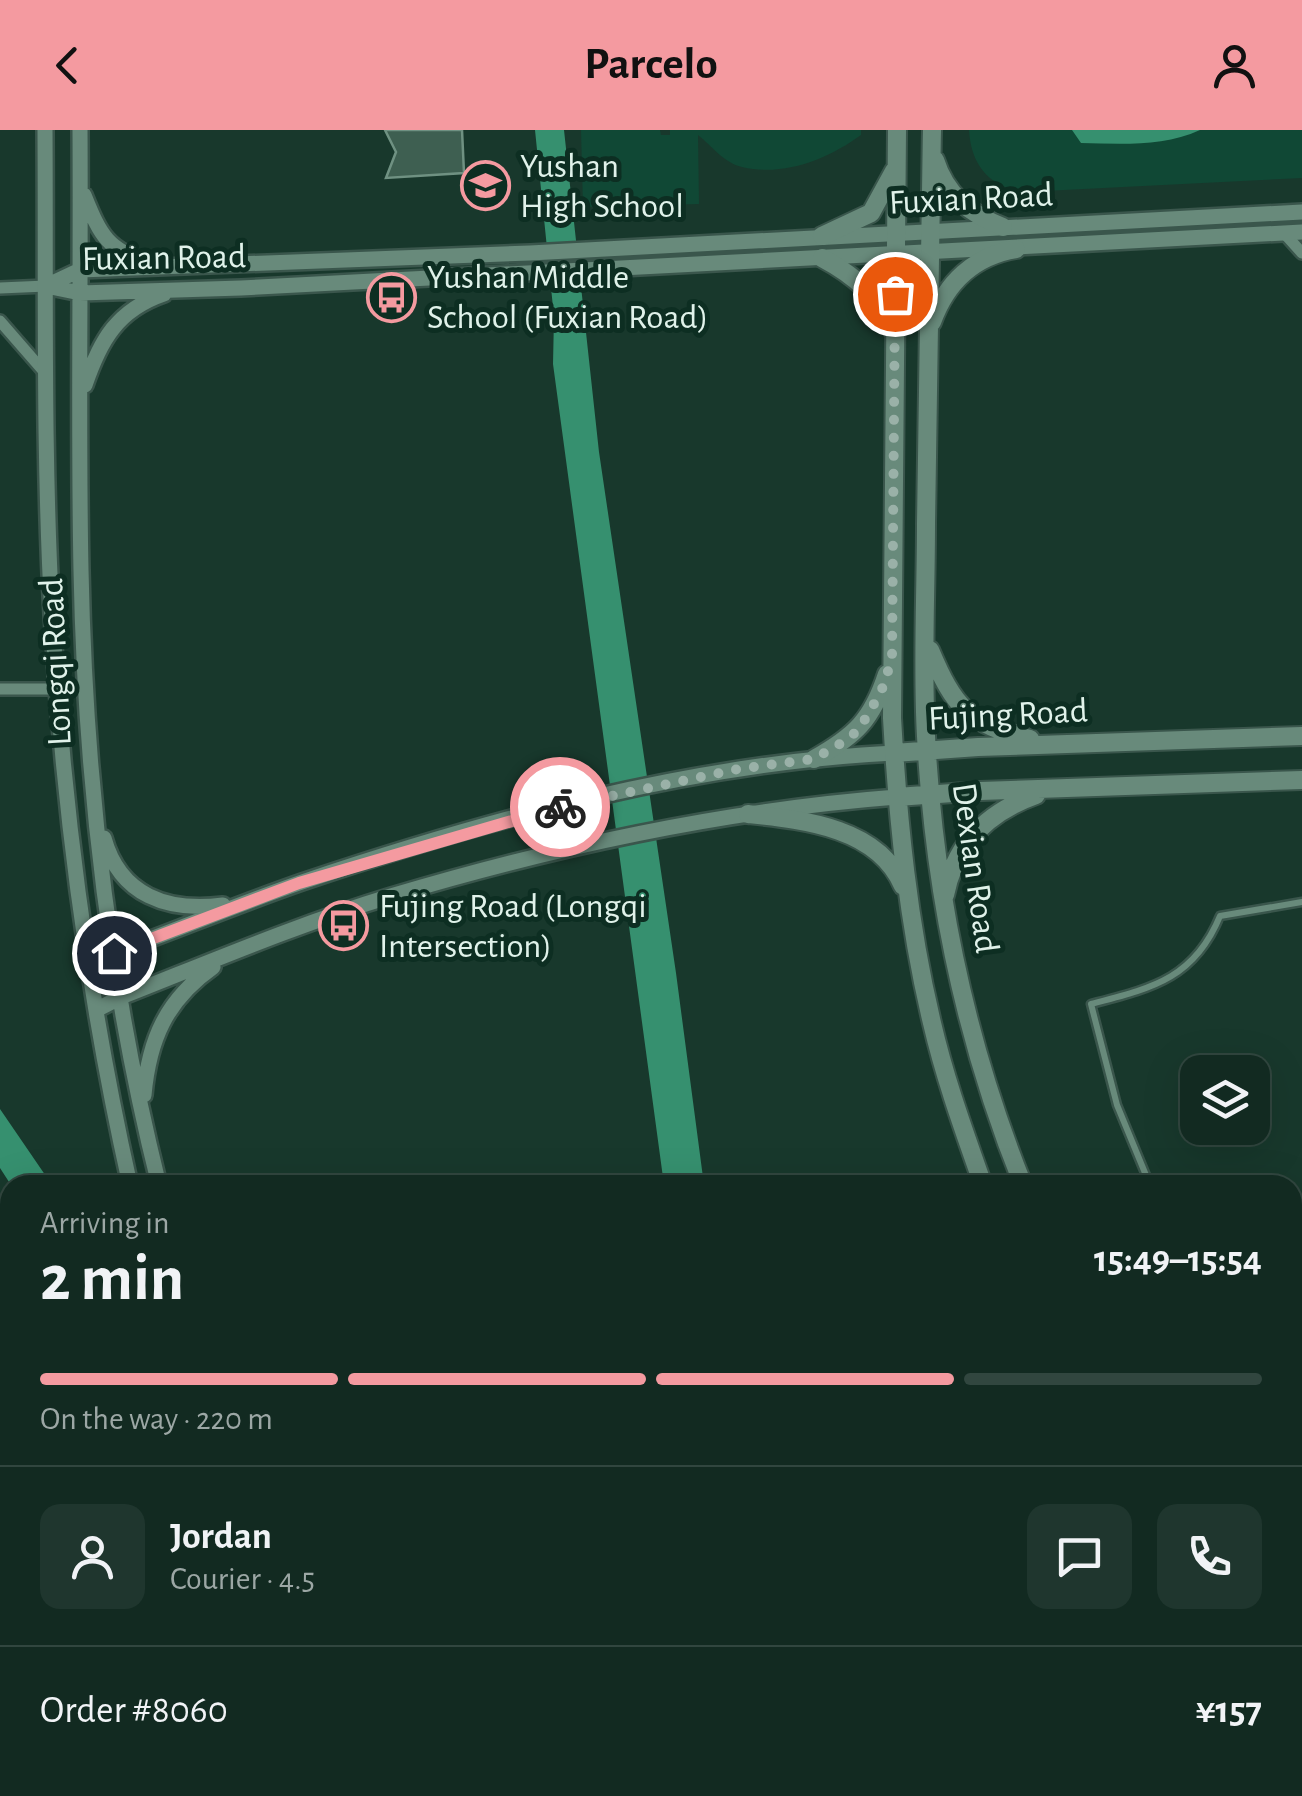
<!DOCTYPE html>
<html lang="en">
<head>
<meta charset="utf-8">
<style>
  :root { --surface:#122a21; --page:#1f362e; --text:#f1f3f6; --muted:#9ca7a5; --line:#31463f; --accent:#f49aa0 }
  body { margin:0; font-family:"Alegreya Sans",sans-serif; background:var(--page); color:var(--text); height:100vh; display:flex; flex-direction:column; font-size:38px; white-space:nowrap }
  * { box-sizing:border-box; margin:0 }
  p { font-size:32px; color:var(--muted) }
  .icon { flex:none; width:55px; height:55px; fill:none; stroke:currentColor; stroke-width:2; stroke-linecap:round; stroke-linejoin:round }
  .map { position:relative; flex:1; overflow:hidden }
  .details { position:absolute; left:0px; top:1045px; width:1302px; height:622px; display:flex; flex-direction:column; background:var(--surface); border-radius:30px 30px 0 0; box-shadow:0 10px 40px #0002,0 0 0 2px var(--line) }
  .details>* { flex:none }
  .buttons { position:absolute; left:1180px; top:925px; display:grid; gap:20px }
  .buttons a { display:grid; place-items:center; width:90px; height:90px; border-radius:20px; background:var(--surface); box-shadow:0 10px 40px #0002,0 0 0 2px var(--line); font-size:50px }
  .pin { position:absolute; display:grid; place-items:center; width:85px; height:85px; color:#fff; margin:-42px; border:5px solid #fff; border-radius:50%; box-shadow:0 2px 10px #0007 }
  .courier { position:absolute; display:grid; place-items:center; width:100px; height:100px; margin:-50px; border:8px solid #f49aa0; border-radius:50%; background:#fff; color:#222; box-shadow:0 2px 12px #0007 }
  .head em { font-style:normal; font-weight:600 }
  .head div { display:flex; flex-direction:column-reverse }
  .head { display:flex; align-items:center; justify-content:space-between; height:170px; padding:0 40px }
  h1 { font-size:65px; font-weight:600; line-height:75px }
  .bar { display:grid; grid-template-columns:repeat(4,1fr); gap:15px 10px; align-content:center; height:120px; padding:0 40px }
  .bar i { height:12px; border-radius:8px; background:var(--line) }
  .bar .on { background:var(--accent) }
  .bar p { grid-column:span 4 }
  .line { display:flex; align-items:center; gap:25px; padding:0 40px; border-top:2px solid var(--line) }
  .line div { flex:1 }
  .round { display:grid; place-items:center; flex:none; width:105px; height:105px; border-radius:20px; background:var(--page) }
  header { display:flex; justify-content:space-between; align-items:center; height:130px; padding:0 40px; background:var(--accent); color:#111; font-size:45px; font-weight:600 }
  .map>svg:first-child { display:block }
  .green { fill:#104835 }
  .water { fill:#36906f }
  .building { fill:#3e5f51; stroke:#6f9182; stroke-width:2.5 }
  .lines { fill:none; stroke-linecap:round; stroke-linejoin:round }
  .service-casing { stroke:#3a564c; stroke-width:11 }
  .minor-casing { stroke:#3a564c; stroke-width:16 }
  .tertiary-casing { stroke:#3a564c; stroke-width:20 }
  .secondary-casing { stroke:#3a564c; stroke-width:22 }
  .service { stroke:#688a7b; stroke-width:6 }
  .minor { stroke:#688a7b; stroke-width:11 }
  .tertiary { stroke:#688a7b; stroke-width:15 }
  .secondary { stroke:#688a7b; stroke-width:18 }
  .done { stroke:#9ab1a8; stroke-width:10; stroke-dasharray:0 18 }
  .route { stroke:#f49aa0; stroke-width:12 }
  .labels { text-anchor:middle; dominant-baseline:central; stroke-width:10; stroke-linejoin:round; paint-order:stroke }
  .poi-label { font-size:35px; fill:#e0f2ea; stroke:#0d2e22; text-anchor:start }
  .street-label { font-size:35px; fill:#e0f2ea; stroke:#0d2e22 }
</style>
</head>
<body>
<header><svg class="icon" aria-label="back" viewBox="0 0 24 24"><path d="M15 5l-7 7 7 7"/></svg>Parcelo<svg class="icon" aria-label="person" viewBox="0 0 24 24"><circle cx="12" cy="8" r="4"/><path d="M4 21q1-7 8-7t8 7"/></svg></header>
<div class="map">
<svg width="1302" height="1666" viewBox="0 0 1302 1666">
  <rect width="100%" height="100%" fill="#18382c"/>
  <!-- green -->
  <path class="green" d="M581,0H660L661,5H670V0H861V5C828,29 784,47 742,37C724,33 712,16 698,5L699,74L583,77Z
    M969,0H1302V48L1024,62C989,57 971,35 969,0Z"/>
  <!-- water -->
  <path class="water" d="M535,0H564L599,322L676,843L704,1055H664L553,234L554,187Z
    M1072,0H1200C1163,17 1121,14 1081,13Z
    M0,979L52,1055H11L0,1038Z"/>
  <!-- building -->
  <path class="building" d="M385,0H462L464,43L386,48L396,22Z"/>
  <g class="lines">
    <defs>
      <path id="service" d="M1150,1055L1117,975L1091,874C1152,858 1194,849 1220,786L1302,772
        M1292,1329L1302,1348"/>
      <path id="minor" d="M1284,103L1302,123
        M0,158L46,156
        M0,191L46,244
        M0,559H57
        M0,1354L10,1344
        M0,1544L10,1562"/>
      <path id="tertiary" d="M45,0C46,162 43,324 52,485C63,677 88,867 130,1055
        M80,0C81,147 78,293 81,440C85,646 109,855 159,1055
        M84,65C101,107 107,119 151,135
        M46,156L80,140L530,123L1302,82
        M46,156L80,163L241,158L1302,102
        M85,255C100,211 117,180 164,164
        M104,708C120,766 168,782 223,775
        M88,832C160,807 230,777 302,752C492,688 693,633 894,623
        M96,880L121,867C210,832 299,794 391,766C555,717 726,680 897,667
        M144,965C149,910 166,870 213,837
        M1292,1631L1302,1624
        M326,1658L330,1666
        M365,1658L368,1666
        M1206,1666L1217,1658
        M1246,1666L1258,1658"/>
      <path id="secondary" d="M897,0L892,588C898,691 908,793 932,893C945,949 964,1001 983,1055
        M932,0C929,131 927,262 926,394C926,464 922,535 926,606C934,761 965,911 1023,1055
        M935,30C946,65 970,84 1003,97
        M822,106L871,83L894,41
        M822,128C854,145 879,166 893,201
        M932,192C946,153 974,126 1016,119
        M930,520C954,577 968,594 1030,609
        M894,623L978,617L1302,606
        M814,629C855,606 872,590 887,544
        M897,667L980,661L1302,650
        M748,684C803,690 878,697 903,756
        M945,765C955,714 988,682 1036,665
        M1292,1583L1302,1601
        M1291,1658L1296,1666"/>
    </defs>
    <!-- service casing -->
    <use href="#service" class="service-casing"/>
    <!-- minor casing -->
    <use href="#minor" class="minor-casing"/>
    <!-- tertiary casing -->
    <use href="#tertiary" class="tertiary-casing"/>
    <!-- secondary casing -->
    <use href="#secondary" class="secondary-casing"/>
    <!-- service -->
    <use href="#service" class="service"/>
    <!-- minor -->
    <use href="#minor" class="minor"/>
    <!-- tertiary -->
    <use href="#tertiary" class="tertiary"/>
    <!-- secondary -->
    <use href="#secondary" class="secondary"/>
  </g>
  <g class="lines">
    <!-- done -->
    <path class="done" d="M560,677L738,639L814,629L850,608L861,596L881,562L892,529L895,164"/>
    <!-- route -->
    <path class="route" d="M114,823L299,753L560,677"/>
  </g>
  <!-- icons -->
  <defs>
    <symbol id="school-ring" viewBox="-11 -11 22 22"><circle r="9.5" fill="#0d2e22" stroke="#f49aa0" stroke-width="1.5"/><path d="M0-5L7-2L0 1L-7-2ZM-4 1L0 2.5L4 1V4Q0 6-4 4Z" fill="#f49aa0"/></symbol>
    <symbol id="bus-ring" viewBox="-11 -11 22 22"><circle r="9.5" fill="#0d2e22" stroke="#f49aa0" stroke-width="1.5"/><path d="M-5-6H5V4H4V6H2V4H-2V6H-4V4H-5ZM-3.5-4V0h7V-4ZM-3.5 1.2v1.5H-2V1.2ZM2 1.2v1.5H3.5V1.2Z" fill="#f49aa0"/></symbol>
  </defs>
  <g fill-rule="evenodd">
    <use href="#school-ring" x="458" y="28" width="55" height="55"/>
    <use href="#bus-ring" x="364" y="140" width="55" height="55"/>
    <use href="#bus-ring" x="316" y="768" width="55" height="55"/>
  </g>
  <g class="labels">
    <!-- poi labels -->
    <g class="poi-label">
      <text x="520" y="36">Yushan<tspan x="520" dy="40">High School</tspan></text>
      <text x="427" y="147">Yushan Middle<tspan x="427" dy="40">School (Fuxian Road)</tspan></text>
      <text x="379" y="776">Fujing Road (Longqi<tspan x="379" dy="40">Intersection)</tspan></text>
    </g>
    <!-- street labels -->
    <g class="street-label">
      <text transform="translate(971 69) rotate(-3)">Fuxian Road</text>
      <text transform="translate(164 128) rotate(-1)">Fuxian Road</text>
      <text transform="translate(56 532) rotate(-93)">Longqi Road</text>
      <text transform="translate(1008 585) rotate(-3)">Fujing Road</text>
      <text transform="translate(975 738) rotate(82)">Dexian Road</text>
    </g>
  </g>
</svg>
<div class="buttons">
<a><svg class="icon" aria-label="layers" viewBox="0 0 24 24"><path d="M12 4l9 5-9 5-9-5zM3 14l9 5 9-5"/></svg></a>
</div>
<div class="pin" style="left:895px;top:164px;background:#ea580c"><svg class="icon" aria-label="bag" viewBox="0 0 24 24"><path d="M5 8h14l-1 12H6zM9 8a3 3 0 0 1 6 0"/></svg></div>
<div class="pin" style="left:114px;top:823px;background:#1f2937"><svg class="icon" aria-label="home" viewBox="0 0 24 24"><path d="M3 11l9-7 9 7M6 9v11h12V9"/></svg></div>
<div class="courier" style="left:560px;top:677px"><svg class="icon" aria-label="bike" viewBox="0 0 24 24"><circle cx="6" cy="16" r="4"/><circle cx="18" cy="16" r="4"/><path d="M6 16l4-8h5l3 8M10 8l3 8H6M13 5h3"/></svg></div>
<section class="details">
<div class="head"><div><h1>2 min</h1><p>Arriving in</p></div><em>15:49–15:54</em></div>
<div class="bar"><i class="on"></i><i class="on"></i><i class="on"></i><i></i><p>On the way · 220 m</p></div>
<div class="line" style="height:180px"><a class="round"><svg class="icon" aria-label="person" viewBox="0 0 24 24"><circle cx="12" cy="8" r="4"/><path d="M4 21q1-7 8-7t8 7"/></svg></a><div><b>Jordan</b><p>Courier · 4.5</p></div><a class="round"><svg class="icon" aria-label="chat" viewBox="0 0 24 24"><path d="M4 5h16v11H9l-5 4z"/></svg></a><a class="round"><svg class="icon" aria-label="phone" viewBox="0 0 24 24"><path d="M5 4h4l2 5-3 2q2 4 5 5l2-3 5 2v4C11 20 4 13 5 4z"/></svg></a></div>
<div class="line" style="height:130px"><div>Order #8060</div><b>¥157</b></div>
</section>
</div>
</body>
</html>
